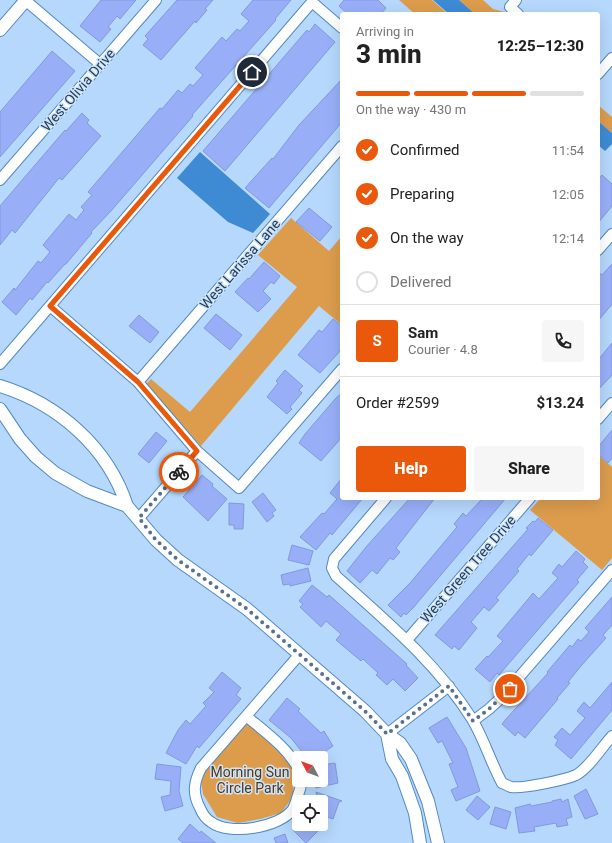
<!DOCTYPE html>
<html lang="en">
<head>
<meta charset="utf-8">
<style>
  :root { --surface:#fff; --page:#f6f6f6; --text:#222; --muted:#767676; --line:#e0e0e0; --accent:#ea580c }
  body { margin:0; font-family:Roboto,sans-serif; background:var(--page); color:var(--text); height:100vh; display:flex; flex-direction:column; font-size:15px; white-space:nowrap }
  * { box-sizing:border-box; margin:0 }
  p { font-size:13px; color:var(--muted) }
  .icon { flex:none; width:22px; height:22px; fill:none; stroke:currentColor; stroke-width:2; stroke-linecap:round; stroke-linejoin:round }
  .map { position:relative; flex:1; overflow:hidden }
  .side { position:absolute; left:340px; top:12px; width:260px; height:488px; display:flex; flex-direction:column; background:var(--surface); border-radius:4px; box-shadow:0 4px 16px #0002 }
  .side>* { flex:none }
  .needle { width:26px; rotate:311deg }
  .controls { position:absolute; left:292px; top:751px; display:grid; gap:8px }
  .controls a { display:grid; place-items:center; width:36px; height:36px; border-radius:4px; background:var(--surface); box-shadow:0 4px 16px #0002; font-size:20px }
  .pin { position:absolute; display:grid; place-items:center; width:34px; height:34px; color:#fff; margin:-17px; border:2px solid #fff; border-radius:50%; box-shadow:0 1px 4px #0007 }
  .courier { position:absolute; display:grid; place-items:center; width:40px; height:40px; margin:-20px; border:3px solid #ea580c; border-radius:50%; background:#fff; color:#222; box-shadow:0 1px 5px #0007 }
  .summary em { font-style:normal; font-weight:800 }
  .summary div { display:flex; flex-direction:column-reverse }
  .summary { display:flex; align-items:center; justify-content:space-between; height:68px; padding:0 16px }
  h1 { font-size:26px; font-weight:800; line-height:30px }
  .bar { display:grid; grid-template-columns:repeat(4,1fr); gap:6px 4px; align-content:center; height:48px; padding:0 16px }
  .bar i { height:5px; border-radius:3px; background:var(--line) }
  .bar .selected { background:var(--accent) }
  .bar p { grid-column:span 4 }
  .line { display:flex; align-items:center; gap:10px; padding:0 16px; border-top:1px solid var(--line) }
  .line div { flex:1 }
  .round { display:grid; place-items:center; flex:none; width:42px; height:42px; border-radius:4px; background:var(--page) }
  ol { padding:0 16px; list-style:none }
  li { display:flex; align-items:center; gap:12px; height:44px }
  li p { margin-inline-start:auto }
  li .icon { padding:4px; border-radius:50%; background:var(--accent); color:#fff; stroke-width:4 }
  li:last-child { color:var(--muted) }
  li i { width:22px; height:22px; border:2px solid var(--line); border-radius:50% }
  .action { display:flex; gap:8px; margin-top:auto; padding:8px 16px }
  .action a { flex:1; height:46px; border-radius:4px; background:var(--accent); color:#fff; font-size:16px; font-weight:800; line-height:46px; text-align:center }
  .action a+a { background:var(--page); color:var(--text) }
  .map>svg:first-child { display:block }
  .green { fill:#dc9c4c }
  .water { fill:#3e8bd4 }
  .building { fill:#98aff8; stroke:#8398de }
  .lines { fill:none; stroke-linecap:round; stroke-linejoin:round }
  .minor-casing { stroke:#5189c2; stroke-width:12 }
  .tertiary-casing { stroke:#5189c2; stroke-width:14 }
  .minor { stroke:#fff; stroke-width:10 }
  .tertiary { stroke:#fff; stroke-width:12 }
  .done { stroke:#56728e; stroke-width:4; stroke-dasharray:0 7.2 }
  .route { stroke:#ea580c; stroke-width:5 }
  .labels { text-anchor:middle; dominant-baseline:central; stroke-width:3; stroke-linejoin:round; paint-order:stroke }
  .street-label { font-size:14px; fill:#233b53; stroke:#cce4fc }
  .park-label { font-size:14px; fill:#543711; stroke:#cce4fc }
</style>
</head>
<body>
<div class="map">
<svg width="612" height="843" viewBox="0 0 612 843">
  <rect width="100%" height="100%" fill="#b5d8fc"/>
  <!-- green -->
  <path class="green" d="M399,0H432L448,14H415Z
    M459,0H483L493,9L505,12L507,14H475Z
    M598,105L612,117V133L598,121Z
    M291,218L329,251L342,236V325L319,306L201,446L146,384L151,379L190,412L297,287L258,255Z
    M598,455L612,467V558L602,570L530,510L541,498H598Z
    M248,721L291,763L294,795L281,813L260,819L238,823L217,817L203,794L201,781L207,767Z"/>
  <!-- water -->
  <path class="water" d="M433,0H459L475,14H449Z
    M598,121L612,133V144L605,151L598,145Z
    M200,152L270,214L253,233L228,222L177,178Z"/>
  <!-- building -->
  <path class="building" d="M101,0H136L120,19L117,16L108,27L111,29L100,42L80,26Z
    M177,0H213L205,9L207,10L196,23L195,21L161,60L143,45L148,39L145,36Z
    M253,0H291L275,19L276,20L192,115L193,116L111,211L91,232L92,233L66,264H65L48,283L47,282L32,300L30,298L16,315L2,302L14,288L15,290L38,261L41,263L50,252L43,245L69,214L76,220L84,210L81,207L92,195L88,192L160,108L162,109L178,90L182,93L190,84L193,86L203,75L195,68L222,37L226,41L237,29L240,31L249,21L241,14Z
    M344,0H378L386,8L381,14H348L339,6Z
    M315,24L335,42L225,171L203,151L289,51L307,30L309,32Z
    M52,51L75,71L0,157V112Z
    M342,79V122L269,208L245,188L272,158L273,159L299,125Z
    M82,113L89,120L87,123L101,136L62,180L59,178L15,233L12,230L0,245V206L65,130L66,131Z
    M602,175L612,184V206L598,223V180Z
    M309,208L332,227L320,241L296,222Z
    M264,262L280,276L274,284L271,282L263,291L271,299L258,312L235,292L248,278L249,279Z
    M612,264V304L598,321V272L602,275Z
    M216,314L242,335L230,350L204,328Z
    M139,315L159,332L150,343L129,326Z
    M333,319L342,326V349L320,373L298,355L319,330L322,332Z
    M612,343V375L598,390V360Z
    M285,370L303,386L299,390L302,393L290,407L292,409L287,414L267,397L278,383L276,381Z
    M342,393V437L321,461L299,443L305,434L336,398Z
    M612,430V458L608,463L598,454V447Z
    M156,432L167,441L149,463L138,454Z
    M202,475L213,484L212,486L227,499L208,521L183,497Z
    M342,478V498H363L332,535L330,533L316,550L300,537L322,513L324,514L337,499L330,493Z
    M263,493L276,510L272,513L274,516L267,522L252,502Z
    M410,498H435L396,548L400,552L393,560L390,558L377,574L372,570L360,583L347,571L366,547Z
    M483,498H506L413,608L406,615L404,613L401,617L388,605L410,583L457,527L454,524L463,513L466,516Z
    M229,503L244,504L243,529H234V525H229Z
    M538,518L553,530L531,556L529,554L517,569L519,571L496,598L499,600L489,611L484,607L471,622L477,628L459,650L454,646L452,649L435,635L528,529L526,528L533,521L535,522Z
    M292,545L313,551L309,565L288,560Z
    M576,551L585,559L583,562L588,567L577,580L579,582L499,675L497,673L490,682L475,669L487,656L488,657L503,641L497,636L524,604L533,593L539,599L558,578L552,573L559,564L562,567Z
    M308,568L311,581L290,586V584L283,585L281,575Z
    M312,585L327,597L329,595L407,664L406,665L418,678L405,691L393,679L387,685L376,675L378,673L363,659L361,661L336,640L341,634L326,621L321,627L300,607L303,604L299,601Z
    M612,597V625L603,635L606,638L581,666L568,682L570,683L557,698L558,699L525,738L518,732L515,736L502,724L506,719L548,673L547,672L570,645L572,647L578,639L581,641L589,632L585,628Z
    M222,672L241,688L236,695L241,699L199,748L197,746L186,764L166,753L178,730L186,720L190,724L206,706L203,703L214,692L209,688Z
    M612,682V710L571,759L555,745L558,740L554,737L562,728L570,735L585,718L577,711L584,702L590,708Z
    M287,698L300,709L298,711L321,733L324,731L333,746L315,758H307L291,738L269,720Z
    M447,717L466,748L480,791L456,801L451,790L458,787L449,764L453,763L442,741L438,743L429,728Z
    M335,763L338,783L316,788L314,780H321V765Z
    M157,764L181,767L179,791L183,806L165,811L161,797L170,795L171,781L155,779Z
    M586,789L598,814L585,819L574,796Z
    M316,792L342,801L339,802L333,819L321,815V802H318Z
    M477,796L490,807L478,820L466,810Z
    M561,799L562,802L568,799L572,817L566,819L568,825L557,827L556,823L534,827L535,831L519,833L515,808L530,804L531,806L552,802V801Z
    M495,807L511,812L506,829L490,824Z
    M190,824L200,833L201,831L216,843H183L178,839Z
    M299,824H315L320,829L306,843L293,830Z
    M285,834L288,843H276L274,838Z"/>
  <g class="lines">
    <defs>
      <path id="minor" d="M25,0L100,64
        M516,0L510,7L518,14
        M598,74L612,58
        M0,180L156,0
        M598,250L612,234
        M50,306L138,382L197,451L239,488L342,369
        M0,364L312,2L342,28
        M138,382L342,146
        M598,419L612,403
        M386,498L334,559L332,568L336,576C385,620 436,662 472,719C484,739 491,763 502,783C505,784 508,786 511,787C522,789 565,780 576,775C589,768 602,747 612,736
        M139,518L197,451
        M407,640L530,498
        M300,654L201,768C194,782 192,793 200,808C202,813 206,819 211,822C229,836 280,828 293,809C295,805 297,799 298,795C300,790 302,785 301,780
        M246,716C265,732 288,748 299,770
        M473,721L489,709L501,698L612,570
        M387,734L449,686"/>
      <path id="tertiary" d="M0,30L26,0
        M0,386C58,404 108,447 127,506
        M0,409L20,439L36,457L55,473L87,491L127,506L156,540L178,560L247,609L365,711L387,734L400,743L411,759L428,801L438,843
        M387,734L392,759L402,776L415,813L420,843"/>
    </defs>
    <!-- minor casing -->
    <use href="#minor" class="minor-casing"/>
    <!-- tertiary casing -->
    <use href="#tertiary" class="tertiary-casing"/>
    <!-- minor -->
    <use href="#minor" class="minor"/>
    <!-- tertiary -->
    <use href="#tertiary" class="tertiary"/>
  </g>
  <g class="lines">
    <!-- done -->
    <path class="done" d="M179,472L139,518L156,540L178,560L247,609L365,711L387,734L449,686L473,721L489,709L510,689"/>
    <!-- route -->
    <path class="route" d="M179,472L197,451L138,382L50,306L252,72"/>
  </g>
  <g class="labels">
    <!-- street labels -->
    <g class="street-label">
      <text transform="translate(78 90) rotate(-49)">West Olivia Drive</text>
      <text transform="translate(240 264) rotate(-49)">West Larissa Lane</text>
      <text transform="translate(468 569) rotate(-49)">West Green Tree Drive</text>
    </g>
    <!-- park labels -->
    <g class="park-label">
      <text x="250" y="772">Morning Sun<tspan x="250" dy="16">Circle Park</tspan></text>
    </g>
  </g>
</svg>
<div class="controls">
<a><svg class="needle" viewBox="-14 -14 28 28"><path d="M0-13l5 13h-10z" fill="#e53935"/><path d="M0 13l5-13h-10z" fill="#767676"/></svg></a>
<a><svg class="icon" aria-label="locate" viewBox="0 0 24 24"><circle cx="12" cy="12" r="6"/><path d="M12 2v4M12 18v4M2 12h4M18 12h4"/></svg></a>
</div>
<div class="pin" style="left:510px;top:689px;background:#ea580c"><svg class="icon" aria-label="bag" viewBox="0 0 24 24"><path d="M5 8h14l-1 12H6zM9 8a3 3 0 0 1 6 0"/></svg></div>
<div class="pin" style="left:252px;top:72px;background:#1f2937"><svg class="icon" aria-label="home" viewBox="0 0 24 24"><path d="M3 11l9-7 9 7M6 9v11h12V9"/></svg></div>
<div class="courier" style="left:179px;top:472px"><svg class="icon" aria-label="bike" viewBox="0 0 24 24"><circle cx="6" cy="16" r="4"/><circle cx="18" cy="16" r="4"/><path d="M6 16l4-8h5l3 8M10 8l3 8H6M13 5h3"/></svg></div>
<section class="side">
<div class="summary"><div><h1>3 min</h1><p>Arriving in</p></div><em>12:25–12:30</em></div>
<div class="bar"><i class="selected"></i><i class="selected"></i><i class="selected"></i><i></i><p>On the way · 430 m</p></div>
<ol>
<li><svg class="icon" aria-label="check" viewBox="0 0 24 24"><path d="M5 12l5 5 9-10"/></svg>Confirmed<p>11:54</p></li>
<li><svg class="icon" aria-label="check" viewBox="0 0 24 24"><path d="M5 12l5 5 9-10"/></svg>Preparing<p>12:05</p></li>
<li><svg class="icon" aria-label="check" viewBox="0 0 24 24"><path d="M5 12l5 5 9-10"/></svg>On the way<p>12:14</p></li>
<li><i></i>Delivered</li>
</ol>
<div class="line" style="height:72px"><b class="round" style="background:var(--accent);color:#fff">S</b><div><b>Sam</b><p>Courier · 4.8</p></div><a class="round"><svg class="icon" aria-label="phone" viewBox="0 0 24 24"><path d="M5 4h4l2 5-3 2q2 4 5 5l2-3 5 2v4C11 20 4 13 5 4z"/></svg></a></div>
<div class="line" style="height:52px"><div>Order #2599</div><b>$13.24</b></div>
<div class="action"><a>Help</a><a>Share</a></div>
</section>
</div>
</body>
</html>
